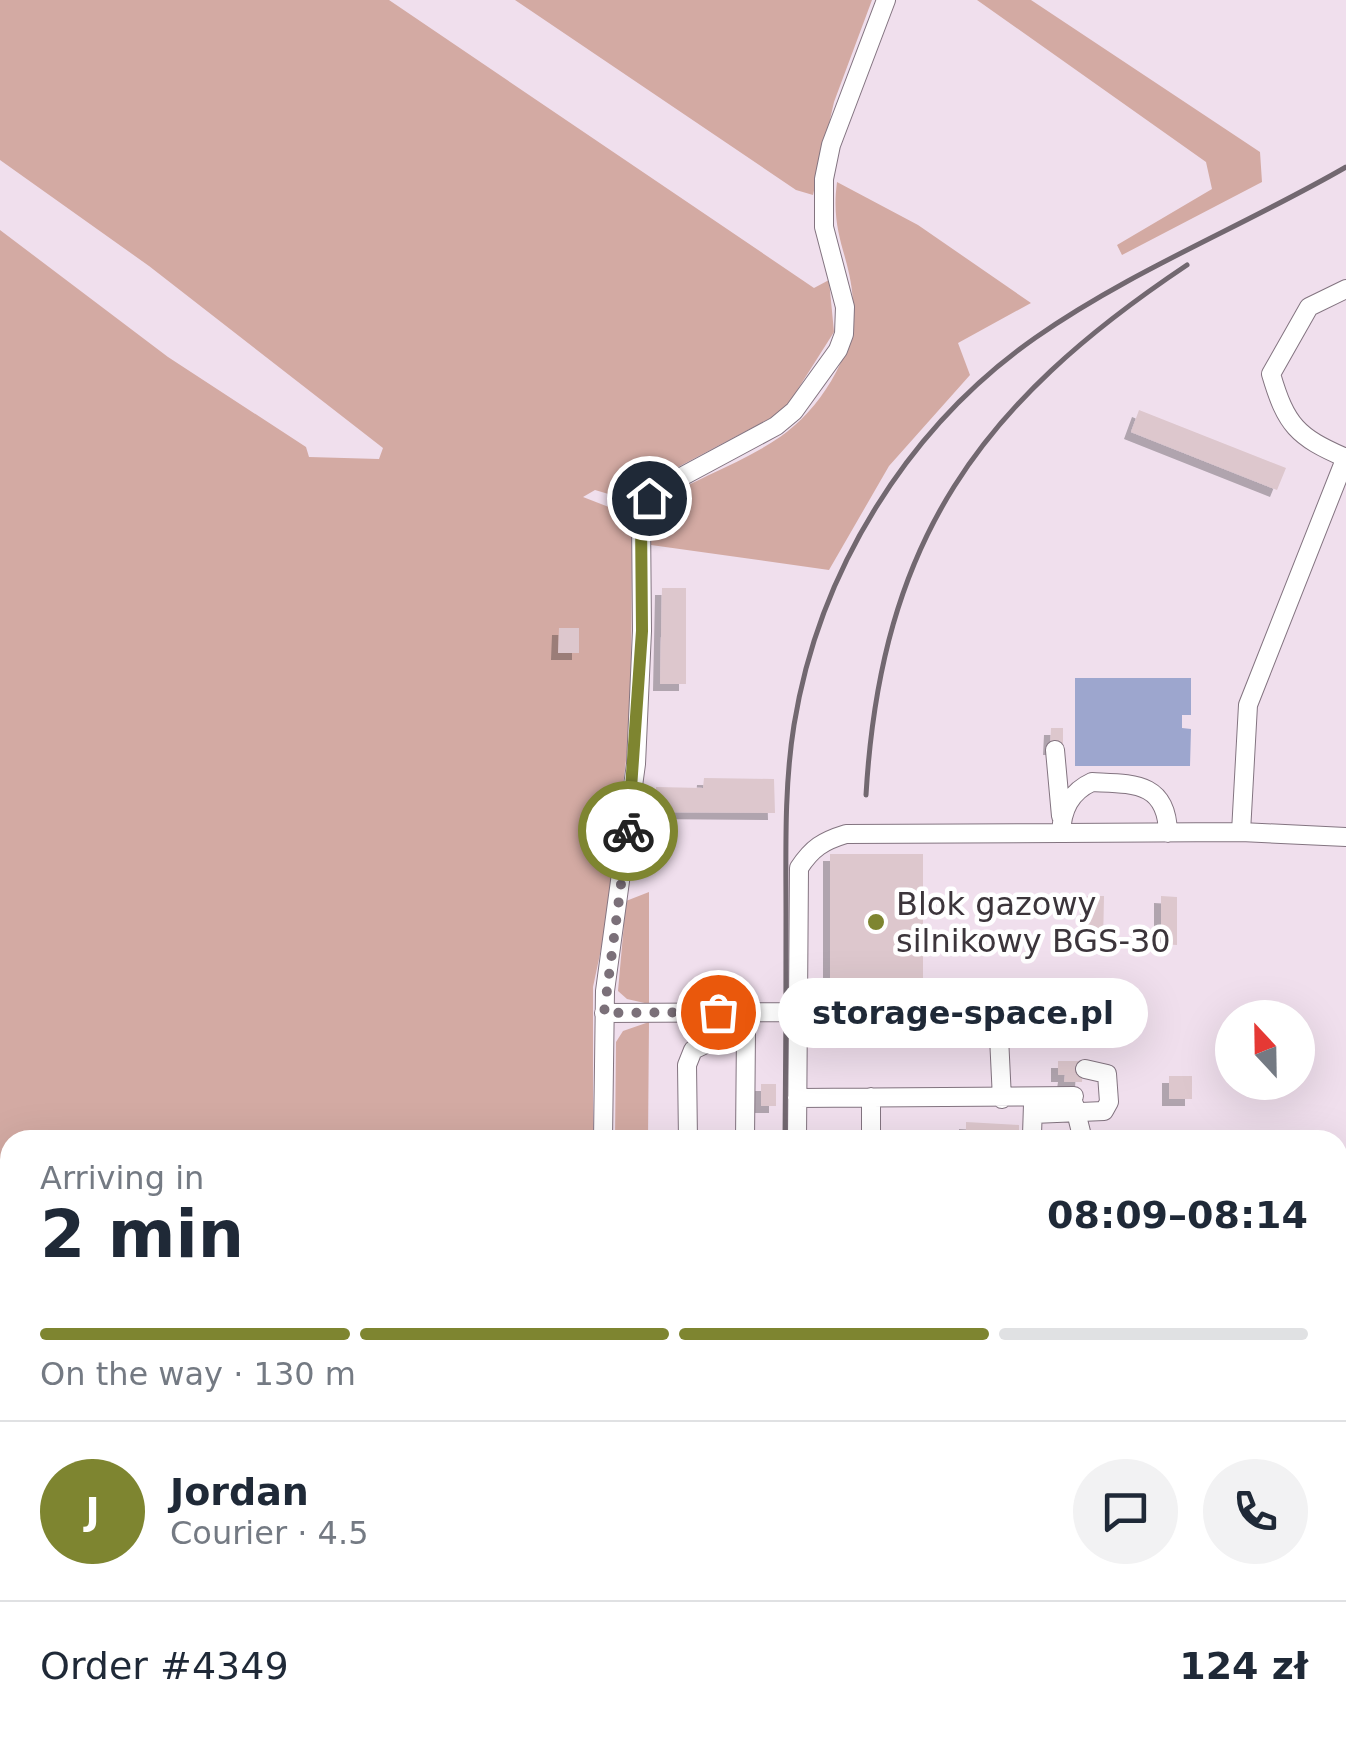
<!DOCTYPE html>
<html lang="en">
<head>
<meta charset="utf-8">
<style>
  :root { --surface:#fff; --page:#f2f2f3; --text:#1f2937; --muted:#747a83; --line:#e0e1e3; --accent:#7e8530 }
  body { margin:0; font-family:"DejaVu Sans",sans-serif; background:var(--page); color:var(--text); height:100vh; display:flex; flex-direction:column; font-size:38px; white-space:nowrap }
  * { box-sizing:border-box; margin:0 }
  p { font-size:32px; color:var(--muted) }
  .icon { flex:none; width:55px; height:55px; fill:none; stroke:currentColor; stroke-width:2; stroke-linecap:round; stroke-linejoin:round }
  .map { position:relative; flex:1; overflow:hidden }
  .drawer { position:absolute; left:0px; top:1130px; width:1348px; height:622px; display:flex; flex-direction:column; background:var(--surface); border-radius:30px 30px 0 0; box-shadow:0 10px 40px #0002 }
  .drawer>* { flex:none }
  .needle { width:65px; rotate:338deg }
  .fabs { position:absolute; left:1215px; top:1000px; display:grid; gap:20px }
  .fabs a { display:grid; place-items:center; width:100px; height:100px; border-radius:50%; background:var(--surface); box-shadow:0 10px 40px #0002; font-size:50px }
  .pin { position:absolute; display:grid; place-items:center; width:85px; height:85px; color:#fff; margin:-42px; border:5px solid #fff; border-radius:50%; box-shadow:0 2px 10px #0007 }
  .courier { position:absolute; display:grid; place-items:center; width:100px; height:100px; margin:-50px; border:8px solid #7e8530; border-radius:50%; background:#fff; color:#222; box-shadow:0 2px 12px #0007 }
  .bubble { position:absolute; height:70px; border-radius:35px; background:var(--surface); box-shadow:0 10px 40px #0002; font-size:32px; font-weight:700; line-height:70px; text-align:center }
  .headline em { font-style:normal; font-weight:700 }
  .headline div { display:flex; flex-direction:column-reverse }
  .headline { display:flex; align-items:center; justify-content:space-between; height:170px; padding:0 40px }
  h1 { font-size:65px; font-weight:700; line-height:75px }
  .bar { display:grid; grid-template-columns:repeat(4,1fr); gap:15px 10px; align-content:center; height:120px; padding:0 40px }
  .bar i { height:12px; border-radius:8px; background:var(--line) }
  .bar .current { background:var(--accent) }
  .bar p { grid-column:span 4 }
  .line { display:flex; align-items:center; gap:25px; padding:0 40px; border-top:2px solid var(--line) }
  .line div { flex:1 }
  .round { display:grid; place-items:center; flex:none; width:105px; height:105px; border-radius:52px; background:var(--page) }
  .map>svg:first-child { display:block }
  .green { fill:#d3aaa3 }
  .water { fill:#9da6ce }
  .building { fill:#ddc7cd; filter:url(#shadow) }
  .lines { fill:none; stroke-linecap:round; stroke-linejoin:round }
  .minor-casing { stroke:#837480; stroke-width:20 }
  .minor { stroke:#fff; stroke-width:18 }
  .rail { stroke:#726870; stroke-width:5 }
  .done { stroke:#7b7079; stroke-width:10; stroke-dasharray:0 18 }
  .route { stroke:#7e8530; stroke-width:12 }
  .poi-dot { fill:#7e8530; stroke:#fff; stroke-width:4 }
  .labels { text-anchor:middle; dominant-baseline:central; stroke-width:9; stroke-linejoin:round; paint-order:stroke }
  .poi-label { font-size:32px; fill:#3c353b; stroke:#fff; text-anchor:start }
</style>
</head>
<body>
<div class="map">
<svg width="1346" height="1751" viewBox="0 0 1346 1751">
  <defs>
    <filter id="shadow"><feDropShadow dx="-7" dy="7" stdDeviation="0" flood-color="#0004"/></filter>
  </defs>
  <rect width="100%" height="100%" fill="#f0dfed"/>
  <!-- green -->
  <path class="green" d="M0,0H389L814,288L829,280L834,332L784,411L663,475L632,501L595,490L583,497L632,516L631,718L607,921L593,987V1140H10V1742L144,1743L140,1751H0V230L168,357L306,447L309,457L379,459L383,448L149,266L0,160Z
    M515,0H872L834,102L813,195L796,190Z
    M977,0H1031L1260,152L1262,182L1122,255L1117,245L1212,189L1206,162Z
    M837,182L918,225L1031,303L958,343L970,375L889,466L829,570L651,545L652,505C693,479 741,464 780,437C821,409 857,351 853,301C850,254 830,235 837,182Z
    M649,892V1004L627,999L618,991L626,901Z
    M649,1022L648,1140H615L616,1042L623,1031Z"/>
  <!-- water -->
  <path class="water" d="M1075,678H1191V715H1182V728L1191,729L1190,766H1075Z"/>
  <!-- building -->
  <path class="building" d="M1139,410L1286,468L1277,490L1131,432Z
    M662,588H686V684H660Z
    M559,628H579V653H558Z
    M1051,728H1063V748H1050Z
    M704,778L774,779L775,813L655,812L656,787L703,788Z
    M830,854H923V990H900V1032L830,1031Z
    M1087,896H1104L1103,944L1087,943Z
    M1161,896L1177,897V945L1161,944Z
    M1066,1019H1075V1036L1040,1035V1027H1066Z
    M1058,1061H1083L1082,1082H1064L1065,1075H1058Z
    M1169,1076H1192V1099H1169Z
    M761,1084H776V1106H761Z
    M966,1122L1019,1125V1136H1062V1140H892V1134L966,1135Z
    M909,1742H941V1751H909Z
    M974,1742H1006V1751H974Z
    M1057,1742H1162V1751H1057Z"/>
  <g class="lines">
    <defs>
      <path id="minor" d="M1346,458C1297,437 1286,425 1271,374L1309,307L1346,289
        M1055,750L1061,816
        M1241,832L1248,705L1346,457
        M1061,833C1062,810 1070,792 1092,782C1132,784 1167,781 1168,833
        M936,995L983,1000L998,1016L1002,1099
        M604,1013L797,1012
        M871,1097V1140
        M797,1098L1074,1096
        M1074,1104L1083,1140
        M1033,1114L1104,1111L1109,1102L1107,1074L1085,1069
        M1032,1135L1033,1104
        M603,1140L605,991L636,764L642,631L641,517L657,490L776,426L794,411L838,350L844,334L845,307L824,227V179L831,145L886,0
        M688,1140L687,1065L693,1050L714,1040H746
        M745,1140L746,1031
        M797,1140L799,868C812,848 823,841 846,834L1241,832L1346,837
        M1338,1502H1346
        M245,1742L255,1751
        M598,1742V1751
        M1182,1742V1751
        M627,1746V1742
        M860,1751V1742
        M952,1751V1742
        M1023,1751V1742"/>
    </defs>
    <!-- minor casing -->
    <use href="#minor" class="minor-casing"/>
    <!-- minor -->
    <use href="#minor" class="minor"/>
    <!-- rail -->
    <path class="rail" d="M866,795C881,540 979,404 1187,265
      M785,1140C786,1064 786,989 786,913C786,851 784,787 794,725C819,571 907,428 1035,338C1132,270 1244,226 1346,167"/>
  </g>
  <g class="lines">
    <!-- done -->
    <path class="done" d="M628,831L604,1013L718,1012"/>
    <!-- route -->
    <path class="route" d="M628,831L642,631L641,517L649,498"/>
  </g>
  <!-- markers -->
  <circle class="poi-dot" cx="876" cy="922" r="10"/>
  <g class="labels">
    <!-- poi labels -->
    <g class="poi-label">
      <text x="896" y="904">Blok gazowy<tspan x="896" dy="37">silnikowy BGS-30</tspan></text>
    </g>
  </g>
</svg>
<div class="fabs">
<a><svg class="needle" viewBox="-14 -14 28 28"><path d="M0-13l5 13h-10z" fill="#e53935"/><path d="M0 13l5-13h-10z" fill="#747a83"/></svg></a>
</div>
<div class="pin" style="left:718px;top:1012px;background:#ea580c"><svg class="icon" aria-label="bag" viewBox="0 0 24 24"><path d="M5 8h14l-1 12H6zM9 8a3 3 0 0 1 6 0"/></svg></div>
<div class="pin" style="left:649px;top:498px;background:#1f2937"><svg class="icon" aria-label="home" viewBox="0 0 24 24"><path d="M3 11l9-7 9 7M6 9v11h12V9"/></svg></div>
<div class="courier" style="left:628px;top:831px"><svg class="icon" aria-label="bike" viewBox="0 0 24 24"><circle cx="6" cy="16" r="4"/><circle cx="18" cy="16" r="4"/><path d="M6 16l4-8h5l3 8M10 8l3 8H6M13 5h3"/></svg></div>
<div class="bubble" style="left:778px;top:978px;width:370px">storage-space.pl</div>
<section class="drawer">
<div class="headline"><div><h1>2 min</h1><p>Arriving in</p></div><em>08:09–08:14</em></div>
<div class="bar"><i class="current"></i><i class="current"></i><i class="current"></i><i></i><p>On the way · 130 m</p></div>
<div class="line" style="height:180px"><b class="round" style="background:var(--accent);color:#fff">J</b><div><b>Jordan</b><p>Courier · 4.5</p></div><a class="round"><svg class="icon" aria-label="chat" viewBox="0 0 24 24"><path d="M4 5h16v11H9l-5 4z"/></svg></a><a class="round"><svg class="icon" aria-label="phone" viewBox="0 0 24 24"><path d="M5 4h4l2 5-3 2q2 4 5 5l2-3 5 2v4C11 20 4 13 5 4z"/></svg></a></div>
<div class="line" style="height:130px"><div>Order #4349</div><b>124 zł</b></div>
</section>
</div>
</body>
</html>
